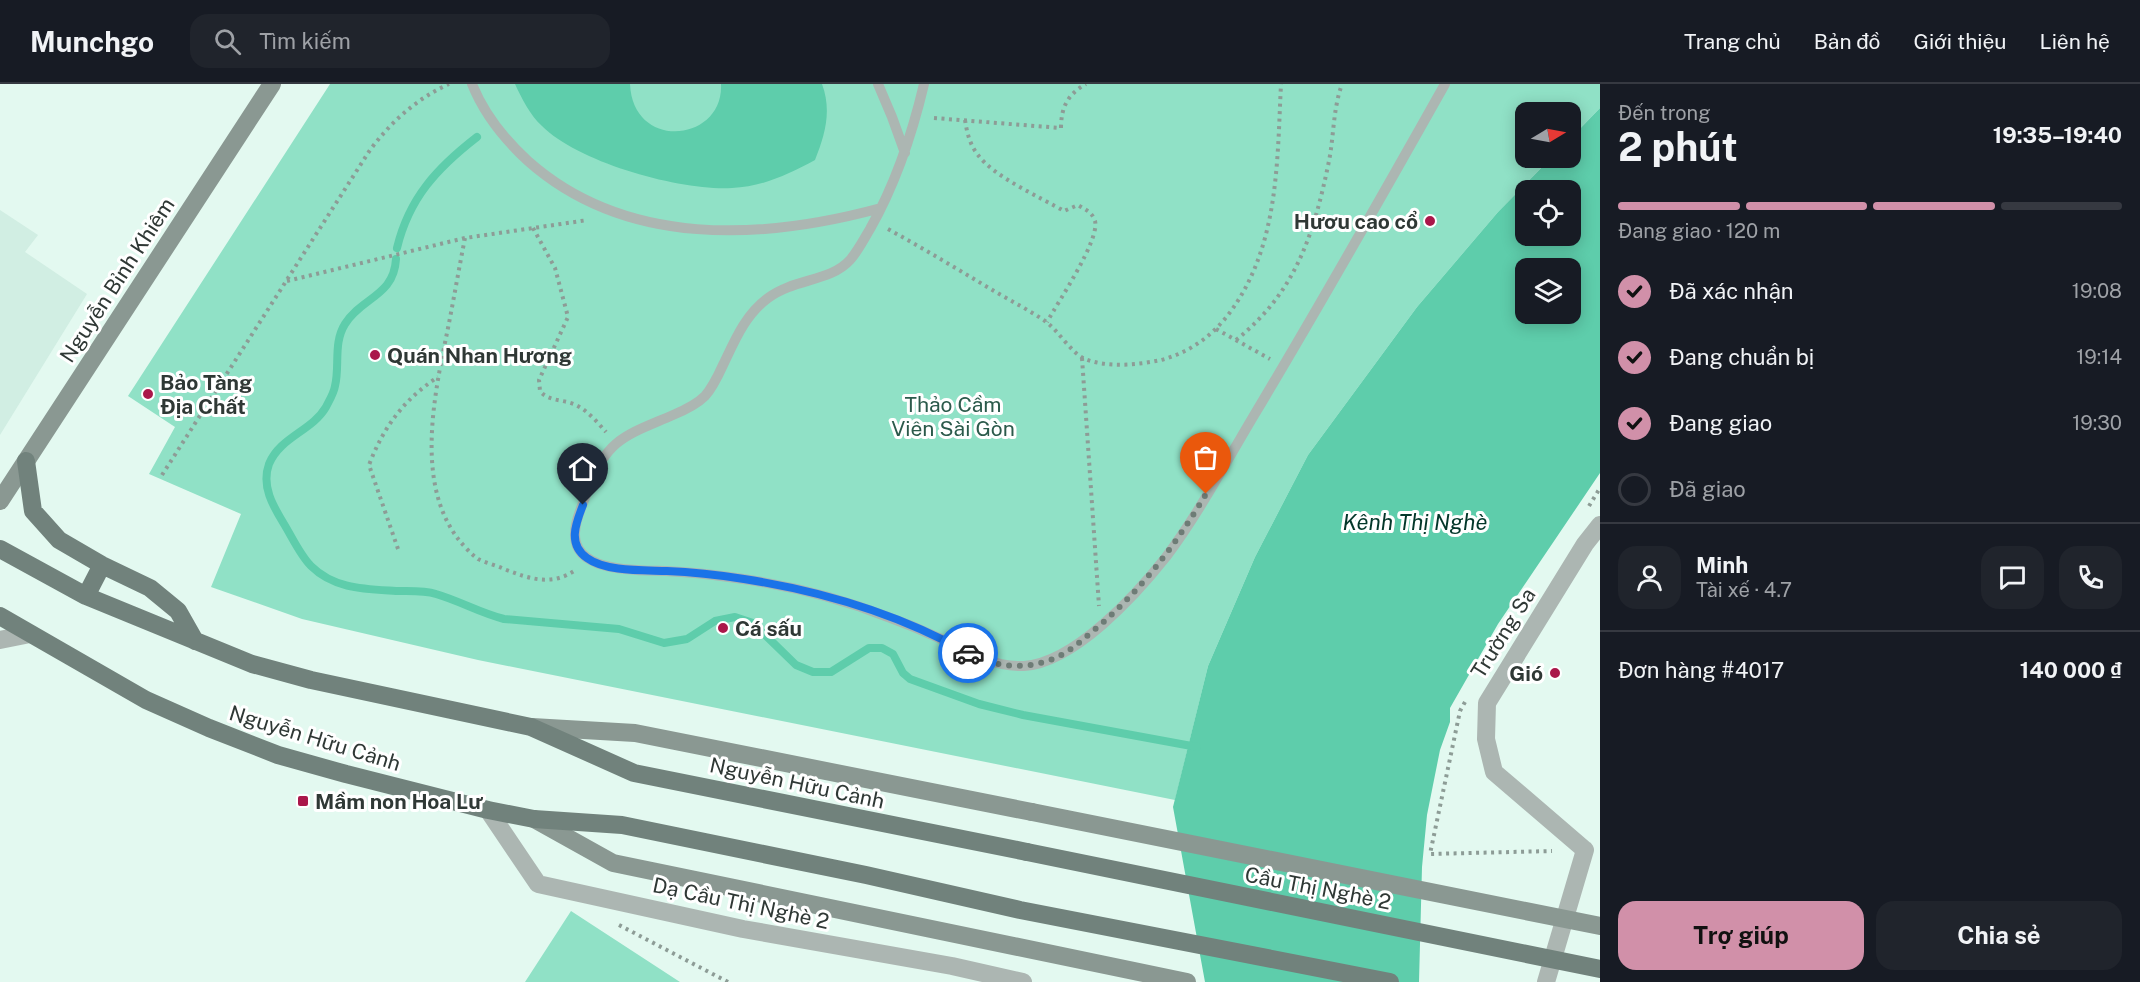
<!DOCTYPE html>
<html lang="vi">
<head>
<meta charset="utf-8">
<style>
  :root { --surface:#171b24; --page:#20242c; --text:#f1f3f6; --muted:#9ea1a6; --line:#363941; --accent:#d190a9 }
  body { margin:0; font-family:"Public Sans",sans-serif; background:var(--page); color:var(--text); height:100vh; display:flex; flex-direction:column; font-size:22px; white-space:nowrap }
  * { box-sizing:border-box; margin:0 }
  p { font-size:20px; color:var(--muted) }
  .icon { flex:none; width:33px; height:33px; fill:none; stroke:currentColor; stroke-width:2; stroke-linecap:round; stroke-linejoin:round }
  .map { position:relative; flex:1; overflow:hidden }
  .side { display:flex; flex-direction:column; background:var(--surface); width:540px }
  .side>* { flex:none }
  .needle { width:39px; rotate:80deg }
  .controls { position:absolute; left:1515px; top:18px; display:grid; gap:12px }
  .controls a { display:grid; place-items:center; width:66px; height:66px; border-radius:12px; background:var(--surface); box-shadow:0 3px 15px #0003; font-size:30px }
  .pin { position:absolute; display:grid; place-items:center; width:51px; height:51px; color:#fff; margin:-62px -26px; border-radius:50% 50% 50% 0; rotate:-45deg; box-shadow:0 0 6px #0007 }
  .pin .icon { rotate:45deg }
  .courier { position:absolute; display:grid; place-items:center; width:60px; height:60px; margin:-30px; border:4px solid #1a73e8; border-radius:50%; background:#fff; color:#222; box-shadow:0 2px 8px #0007 }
  .summary em { font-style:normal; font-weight:700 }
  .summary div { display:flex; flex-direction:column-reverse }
  .summary { display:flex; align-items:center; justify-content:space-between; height:102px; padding:0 18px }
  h1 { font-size:39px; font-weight:700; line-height:45px }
  .bar { display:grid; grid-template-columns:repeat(4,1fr); gap:9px 6px; align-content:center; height:72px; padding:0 18px }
  .bar i { height:8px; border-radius:4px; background:var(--line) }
  .bar .on { background:var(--accent) }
  .bar p { grid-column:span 4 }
  .line { display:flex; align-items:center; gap:15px; padding:0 18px; border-top:2px solid var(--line) }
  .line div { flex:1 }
  .round { display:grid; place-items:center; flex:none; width:63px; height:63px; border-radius:18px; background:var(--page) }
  ol { padding:0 18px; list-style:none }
  li { display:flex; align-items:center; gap:18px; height:66px }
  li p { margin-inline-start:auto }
  li .icon { padding:6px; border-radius:50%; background:var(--accent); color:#111; stroke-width:4 }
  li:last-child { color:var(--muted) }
  li i { width:33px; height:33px; border:3px solid var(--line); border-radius:50% }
  .primary-button { display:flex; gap:12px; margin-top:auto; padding:12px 18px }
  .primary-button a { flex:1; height:69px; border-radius:18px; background:var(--accent); color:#111; font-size:24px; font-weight:700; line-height:69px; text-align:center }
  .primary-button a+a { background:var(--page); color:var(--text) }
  header { display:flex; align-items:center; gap:36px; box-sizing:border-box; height:84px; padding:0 30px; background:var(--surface); border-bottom:2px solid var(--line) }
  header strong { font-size:28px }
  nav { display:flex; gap:33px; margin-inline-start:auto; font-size:21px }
  .search { width:420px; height:54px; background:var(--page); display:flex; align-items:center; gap:15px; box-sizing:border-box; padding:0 21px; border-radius:18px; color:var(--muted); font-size:22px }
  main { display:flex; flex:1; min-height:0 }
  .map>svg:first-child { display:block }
  .built { fill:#d1eee3 }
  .green { fill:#90e1c6 }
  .water { fill:#5ecdab; fill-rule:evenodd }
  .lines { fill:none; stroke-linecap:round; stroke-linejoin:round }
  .stream { stroke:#5ecdab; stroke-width:8 }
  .path { stroke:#8d9c96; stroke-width:4; stroke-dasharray:3 4.5; stroke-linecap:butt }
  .service { stroke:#acb6b2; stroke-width:10 }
  .minor { stroke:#acb6b2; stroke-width:18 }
  .secondary { stroke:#8a9892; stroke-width:18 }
  .primary { stroke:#71827c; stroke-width:18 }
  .secondary-bridge { stroke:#8a9892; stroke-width:18 }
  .primary-bridge { stroke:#71827c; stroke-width:18 }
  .done { stroke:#6e7c76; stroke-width:6; stroke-dasharray:0 10.8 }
  .route { stroke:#1a73e8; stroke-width:8 }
  .poi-dot { fill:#aa174a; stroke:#fff; stroke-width:2 }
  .labels { text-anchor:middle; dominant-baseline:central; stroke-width:6; stroke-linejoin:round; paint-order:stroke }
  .poi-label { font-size:21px; font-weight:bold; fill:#2f3835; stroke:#fff; text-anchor:start }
  .street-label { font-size:21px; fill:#2f3835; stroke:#fff }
  .park-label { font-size:21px; fill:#2b5a4b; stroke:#fff }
  .water-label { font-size:22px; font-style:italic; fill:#03372a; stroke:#fff }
</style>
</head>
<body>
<header>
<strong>Munchgo</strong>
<div class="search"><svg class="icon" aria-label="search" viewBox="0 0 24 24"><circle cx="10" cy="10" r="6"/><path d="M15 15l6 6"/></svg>Tìm kiếm</div>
<nav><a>Trang chủ</a><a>Bản đồ</a><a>Giới thiệu</a><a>Liên hệ</a></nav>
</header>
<main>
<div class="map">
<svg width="1600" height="898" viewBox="0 0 1600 898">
  <rect width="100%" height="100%" fill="#e3f9f0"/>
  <!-- built -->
  <path class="built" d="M0,126L38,151L25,168L87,210L0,351Z"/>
  <!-- green -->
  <path class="green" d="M330,0H1600V24L1571,54L1570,28H1526V74H1551L1498,128L1417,223L1308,371L1255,473L1208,582L1175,716L478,576L302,535L211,503L241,430L149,390L175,343L128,312Z
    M571,827L680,898H525Z"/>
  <!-- water -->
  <path class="water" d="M515,0H630C633,68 724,58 721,0H822C832,27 825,51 815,76C789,90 762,103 732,104C681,107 579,79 542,42C530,31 522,15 515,0Z
    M1600,24V389L1498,540L1450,624V638L1440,666L1427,731L1422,783L1419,898H1205L1173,723L1208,582L1255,473L1308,371L1417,223L1498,128L1551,74H1570L1571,54ZM1526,106H1570V152H1526ZM1526,184H1570V230H1526Z"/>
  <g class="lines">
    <!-- stream -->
    <path class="stream" d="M397,164C409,114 437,84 477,53
      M396,175C394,212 362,213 345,240C333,259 340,282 335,302C334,309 329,317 326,323C312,347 280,353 269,380C261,402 273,422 284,440C292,453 300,471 311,482C334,505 365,505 396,507C408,507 424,506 436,510C460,517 480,529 504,535L619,545L664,559L687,555L715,537L735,533L753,539L796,581L813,588H831L869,564H882L893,570L903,589L910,595L979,620L1023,631L1197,663"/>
    <!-- path -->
    <path class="path" d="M934,34L1061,44C1061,23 1068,10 1086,0
      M965,36C967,49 970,61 978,71C994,93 1040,113 1064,127L1078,121C1086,126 1092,128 1095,137C1100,156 1058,218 1047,238
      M533,144L555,184L568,233L539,296L540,307C549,318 564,315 576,321C588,327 597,338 606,348
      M888,145C924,165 959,186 994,207C1011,217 1029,226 1045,237C1058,246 1071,269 1085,275C1108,284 1137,281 1161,276C1188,269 1211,253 1228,231C1279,164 1277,80 1281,0
      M465,154C459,184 454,214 448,244C435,308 414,399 459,456C464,462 471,470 478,475C486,479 496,481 504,485C530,495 552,503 577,485
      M287,197L465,154L588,136
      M1216,245L1270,275
      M1236,256C1296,208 1314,150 1329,77C1334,51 1333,25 1342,0
      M1082,274L1099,522
      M162,391L370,66C391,38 416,15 449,0
      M1589,422L1600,404
      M398,465L369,381C383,344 404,315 438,293
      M1465,618L1460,627L1430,770L1552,767
      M619,841L728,898"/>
    <!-- service -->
    <path class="service" d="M472,0C484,30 504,55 528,77C626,164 763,156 881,124
      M878,0L892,33L905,69
      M924,0C912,51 896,99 870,145C864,155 858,167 850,176C830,198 795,194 768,214C745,231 735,256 723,281C718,292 713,303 705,312C696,321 685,326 673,331C627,351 607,354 588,405C584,419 575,434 575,449C573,489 638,486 665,487C686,488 708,490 729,493C783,500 837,513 888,533C905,539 922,546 939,554C967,568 992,583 1024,582C1074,579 1136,511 1166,473C1199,429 1225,380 1253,333C1319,223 1382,112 1445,0"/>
    <!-- minor -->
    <path class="minor" d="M0,556L30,550
      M488,726L538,800L743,845L952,882L1023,898
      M1585,766L1494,688L1486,655L1487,619L1585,460L1600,441
      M1546,898L1585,766"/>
    <!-- secondary -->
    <path class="secondary" d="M0,417L272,0
      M532,643L635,649L1032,728
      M534,735L613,779L1187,898"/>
    <!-- primary -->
    <path class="primary" d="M26,377L33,427L59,456L102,481L150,504L178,527L195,557
      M0,465L86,512L252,580L311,596L531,643L634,689L1027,768
      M86,512L102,481
      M0,532L146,616L209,644L278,671L346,690L488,726L534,735L622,741L866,791L1020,826L1390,898"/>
    <!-- secondary-bridge -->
    <path class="secondary-bridge" d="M1032,728L1600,842"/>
    <!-- primary-bridge -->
    <path class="primary-bridge" d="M1027,768L1600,885"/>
  </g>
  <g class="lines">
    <!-- done -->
    <path class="done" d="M968,569C992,582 1021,586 1047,577C1065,572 1079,559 1093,547C1140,508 1175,462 1206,410"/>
    <!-- route -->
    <path class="route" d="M583,421C576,439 567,460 587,474C606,488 644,486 667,487C693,488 719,491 744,495C821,507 899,530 968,569"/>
  </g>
  <!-- markers -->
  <g class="poi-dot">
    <circle cx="1430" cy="137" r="6"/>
    <circle cx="375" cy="271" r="6"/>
    <circle cx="148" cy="310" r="6"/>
    <circle cx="723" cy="544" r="6"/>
    <circle cx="1555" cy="589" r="6"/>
    <rect x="297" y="711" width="12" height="12" rx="3"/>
  </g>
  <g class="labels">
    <!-- poi labels -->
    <g class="poi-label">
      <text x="1418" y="137" text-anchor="end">Hươu cao cổ</text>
      <text x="387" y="271">Quán Nhan Hương</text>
      <text x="160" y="298">Bảo Tàng<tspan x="160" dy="24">Địa Chất</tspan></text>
      <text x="735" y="544">Cá sấu</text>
      <text x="1543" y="589" text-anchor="end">Gió</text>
      <text x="315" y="717">Mầm non Hoa Lư</text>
    </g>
    <!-- street labels -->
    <g class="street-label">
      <text transform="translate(117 196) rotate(-57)">Nguyễn Bỉnh Khiêm</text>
      <text transform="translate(1503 549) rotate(-58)">Trường Sa</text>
      <text transform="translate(315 654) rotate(17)">Nguyễn Hữu Cảnh</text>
      <text transform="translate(797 699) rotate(12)">Nguyễn Hữu Cảnh</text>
      <text transform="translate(1318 804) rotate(11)">Cầu Thị Nghè 2</text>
      <text transform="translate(741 819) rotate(12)">Dạ Cầu Thị Nghè 2</text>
    </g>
    <!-- park labels -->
    <g class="park-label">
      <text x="953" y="320">Thảo Cầm<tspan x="953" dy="24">Viên Sài Gòn</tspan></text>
    </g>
    <!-- water labels -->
    <g class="water-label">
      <text x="1415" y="438">Kênh Thị Nghè</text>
    </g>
  </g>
</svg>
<div class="controls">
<a><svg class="needle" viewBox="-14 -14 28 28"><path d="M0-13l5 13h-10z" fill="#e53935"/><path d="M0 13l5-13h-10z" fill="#9ea1a6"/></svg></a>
<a><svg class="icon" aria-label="locate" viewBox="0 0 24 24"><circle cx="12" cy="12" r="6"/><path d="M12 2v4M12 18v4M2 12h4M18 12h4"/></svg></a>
<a><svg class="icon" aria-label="layers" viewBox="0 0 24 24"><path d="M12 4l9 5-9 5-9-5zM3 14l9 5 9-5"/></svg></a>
</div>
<div class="pin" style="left:1206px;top:410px;background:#ea580c"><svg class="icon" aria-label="bag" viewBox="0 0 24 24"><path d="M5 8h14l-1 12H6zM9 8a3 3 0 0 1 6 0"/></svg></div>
<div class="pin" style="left:583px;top:421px;background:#1f2937"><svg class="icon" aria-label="home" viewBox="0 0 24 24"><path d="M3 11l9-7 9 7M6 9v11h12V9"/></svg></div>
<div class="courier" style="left:968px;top:569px"><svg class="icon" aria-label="car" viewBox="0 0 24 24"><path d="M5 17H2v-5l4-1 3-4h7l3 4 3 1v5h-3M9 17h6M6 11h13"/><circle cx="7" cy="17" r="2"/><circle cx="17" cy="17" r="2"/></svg></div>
</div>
<section class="side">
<div class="summary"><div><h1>2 phút</h1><p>Đến trong</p></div><em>19:35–19:40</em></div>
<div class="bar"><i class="on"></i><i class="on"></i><i class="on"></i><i></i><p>Đang giao · 120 m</p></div>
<ol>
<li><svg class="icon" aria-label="check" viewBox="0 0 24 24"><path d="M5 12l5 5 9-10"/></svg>Đã xác nhận<p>19:08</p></li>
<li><svg class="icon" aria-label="check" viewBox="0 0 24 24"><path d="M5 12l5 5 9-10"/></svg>Đang chuẩn bị<p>19:14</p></li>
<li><svg class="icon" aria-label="check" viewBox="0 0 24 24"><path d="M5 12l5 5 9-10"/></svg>Đang giao<p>19:30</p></li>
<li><i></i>Đã giao</li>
</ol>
<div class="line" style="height:108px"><a class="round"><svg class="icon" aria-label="person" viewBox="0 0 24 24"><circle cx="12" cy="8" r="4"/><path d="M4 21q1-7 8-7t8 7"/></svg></a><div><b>Minh</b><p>Tài xế · 4.7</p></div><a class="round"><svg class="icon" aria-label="chat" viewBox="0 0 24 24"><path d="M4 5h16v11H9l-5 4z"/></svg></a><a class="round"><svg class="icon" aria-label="phone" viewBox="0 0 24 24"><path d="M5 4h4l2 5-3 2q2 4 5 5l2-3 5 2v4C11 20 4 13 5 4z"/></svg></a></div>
<div class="line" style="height:78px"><div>Đơn hàng #4017</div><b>140 000 ₫</b></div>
<div class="primary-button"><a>Trợ giúp</a><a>Chia sẻ</a></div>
</section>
</main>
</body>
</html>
